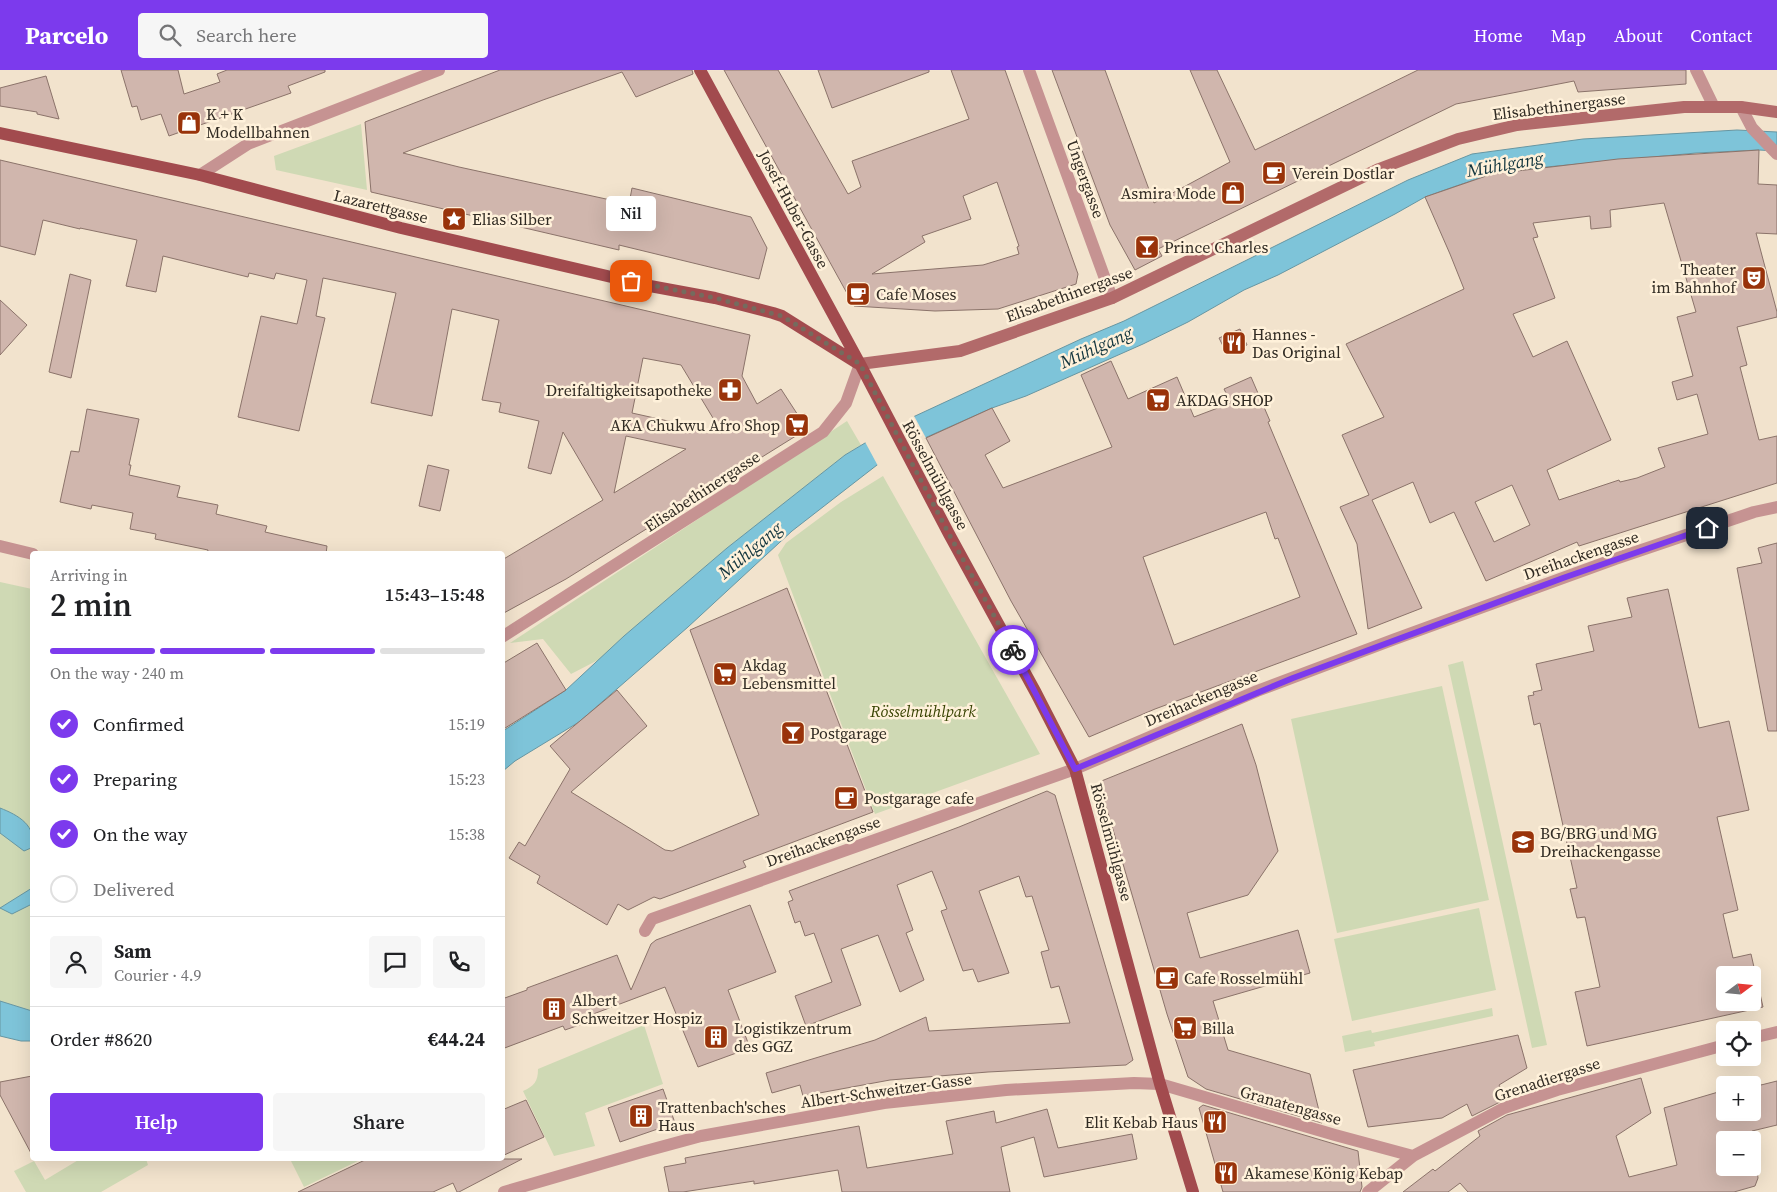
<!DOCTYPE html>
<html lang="en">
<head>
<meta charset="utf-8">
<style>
  :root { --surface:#fff; --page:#f6f6f6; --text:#202124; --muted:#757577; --line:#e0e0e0; --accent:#7c3aed }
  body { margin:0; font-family:"Source Serif 4",serif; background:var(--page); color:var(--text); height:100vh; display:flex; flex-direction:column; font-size:19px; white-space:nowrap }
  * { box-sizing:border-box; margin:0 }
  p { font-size:16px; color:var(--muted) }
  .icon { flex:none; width:28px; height:28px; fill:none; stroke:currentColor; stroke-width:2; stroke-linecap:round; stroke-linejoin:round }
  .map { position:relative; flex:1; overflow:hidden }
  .drawer { position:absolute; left:30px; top:481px; width:475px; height:610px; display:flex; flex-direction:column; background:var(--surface); border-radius:5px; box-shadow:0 5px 20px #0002 }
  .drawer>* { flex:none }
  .needle { width:32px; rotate:74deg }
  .fabs { position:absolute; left:1716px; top:896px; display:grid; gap:10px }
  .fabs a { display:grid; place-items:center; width:45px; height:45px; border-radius:5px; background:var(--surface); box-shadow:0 5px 20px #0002; font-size:25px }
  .pin { position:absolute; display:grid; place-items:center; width:42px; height:42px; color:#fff; margin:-21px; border-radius:10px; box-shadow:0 2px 8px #0006 }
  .courier { position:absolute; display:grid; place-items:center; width:50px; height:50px; margin:-25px; border:4px solid #7c3aed; border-radius:50%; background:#fff; color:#222; box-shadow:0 1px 6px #0007 }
  .bubble { position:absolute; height:35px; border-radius:5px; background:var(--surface); box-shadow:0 5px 20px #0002; font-size:16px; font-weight:600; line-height:35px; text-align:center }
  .overview em { font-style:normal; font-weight:600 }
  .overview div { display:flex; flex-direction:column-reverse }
  .overview { display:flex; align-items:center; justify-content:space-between; height:85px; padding:0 20px }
  h1 { font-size:32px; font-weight:600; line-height:38px }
  .bar { display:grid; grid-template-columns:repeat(4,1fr); gap:8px 5px; align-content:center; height:60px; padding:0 20px }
  .bar i { height:6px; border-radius:4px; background:var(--line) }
  .bar .on { background:var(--accent) }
  .bar p { grid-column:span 4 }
  .line { display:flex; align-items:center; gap:12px; padding:0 20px; border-top:1px solid var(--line) }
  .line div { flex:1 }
  .round { display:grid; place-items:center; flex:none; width:52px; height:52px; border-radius:5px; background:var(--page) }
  ol { padding:0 20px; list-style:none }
  li { display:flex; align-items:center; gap:15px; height:55px }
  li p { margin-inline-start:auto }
  li .icon { padding:5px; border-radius:50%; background:var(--accent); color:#fff; stroke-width:4 }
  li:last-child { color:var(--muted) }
  li i { width:28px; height:28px; border:2px solid var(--line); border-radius:50% }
  .action { display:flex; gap:10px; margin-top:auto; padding:10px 20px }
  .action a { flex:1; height:58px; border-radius:5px; background:var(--accent); color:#fff; font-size:20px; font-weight:600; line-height:58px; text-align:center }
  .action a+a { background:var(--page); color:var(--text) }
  header { display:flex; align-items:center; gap:30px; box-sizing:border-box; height:70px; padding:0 25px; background:var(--accent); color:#fff }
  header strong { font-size:24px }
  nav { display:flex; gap:28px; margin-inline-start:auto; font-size:18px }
  .search { width:350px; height:45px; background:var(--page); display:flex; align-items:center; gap:12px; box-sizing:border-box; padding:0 18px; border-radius:5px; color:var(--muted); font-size:19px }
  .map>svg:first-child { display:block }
  .green { fill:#cfd9b4 }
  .water { fill:#7ec4d9; stroke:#6796a2 }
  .pier { fill:#f2e3cd }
  .building { fill:#d0b6ad; stroke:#8b736a; fill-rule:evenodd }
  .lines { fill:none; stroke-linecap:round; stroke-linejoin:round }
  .minor { stroke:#c69392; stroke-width:12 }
  .secondary { stroke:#b26a6a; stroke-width:12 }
  .primary { stroke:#a24b4e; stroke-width:12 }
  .done { stroke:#756b5e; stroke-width:5; stroke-dasharray:0 9 }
  .route { stroke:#7c3aed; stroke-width:6 }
  .labels { text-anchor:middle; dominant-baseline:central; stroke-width:5; stroke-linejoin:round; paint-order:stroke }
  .street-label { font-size:16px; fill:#312b23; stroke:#fff1da }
  .poi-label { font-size:16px; fill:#312b23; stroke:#fff1da; text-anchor:start }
  .park-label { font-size:16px; font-style:italic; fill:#374200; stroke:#fff1da }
  .water-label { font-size:18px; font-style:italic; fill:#12353e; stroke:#fff1da }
</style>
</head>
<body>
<header>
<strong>Parcelo</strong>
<div class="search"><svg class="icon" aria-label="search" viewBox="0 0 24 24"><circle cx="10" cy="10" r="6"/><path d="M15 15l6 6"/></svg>Search here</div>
<nav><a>Home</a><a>Map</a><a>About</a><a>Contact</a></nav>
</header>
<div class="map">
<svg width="1777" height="1122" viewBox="0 0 1777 1122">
  <rect width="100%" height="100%" fill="#f2e3cd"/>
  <!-- green -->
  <path class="green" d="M361,54L367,120L276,100L274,86Z
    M847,351L861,375L845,385L727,478L624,566L602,588L571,604L543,569L510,573Z
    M883,406L1040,684L875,744L778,485L786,473L841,432Z
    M0,512L32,519V941L0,931Z
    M1463,591L1547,975L1532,978L1448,595Z
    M1442,616L1489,830L1337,863L1291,649Z
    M1479,838L1496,920L1352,951L1334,869Z
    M1492,938L1493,946L1374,972L1375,976L1345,982L1342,966L1371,960L1372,963Z
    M644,955L663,1014L585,1043L595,1076L554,1086L523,1021C534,1016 538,1012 538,999Z
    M80,1089H146L148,1095L101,1122H26L14,1101L34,1091L45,1110Z
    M290,1089H362L304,1117Z"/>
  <!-- water -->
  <path class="water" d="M1737,60L1777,62V81L1759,80L1696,83L1525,99L1492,104L1456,116L1425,127L1395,144L1278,205L1244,220L1188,252L1143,274L1026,326L992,338L900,379L877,395L792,461L688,557L579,652L515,691L503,701V661L566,620L624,566L727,478L845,385L885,361L913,347L1081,269L1124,251L1408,110L1472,84L1583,69Z
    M0,738C18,745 38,756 31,778L24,781L0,763Z
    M32,818V834L12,844L0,838Z
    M0,931L32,941V971H21L0,966Z"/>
  <!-- pier -->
  <path class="pier" d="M913,344L926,368L878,396L864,370Z"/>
  <!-- building -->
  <path class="building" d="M121,0H178L184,24L220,12L217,4L227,0H325V2L288,16L291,23L169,66L161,44L141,50L137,36L132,37Z
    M500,0H692L693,4L636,27L622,2L543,30L403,83L459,97L629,134L632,118L751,147L767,178L759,209L619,175V180L371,122L365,52Z
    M724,0H778L848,124L861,117L852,91L969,49L951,0H1005L1078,204L1076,214L998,239L935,241L854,236ZM997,112L1019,176L1017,177L1019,184L983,195L872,204L925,172L922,166L971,149L963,126Z
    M818,0H929V2L832,38Z
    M1052,0H1105L1154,133L1230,92L1190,0H1217L1255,80L1418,0H1686V14L1578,22L1574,11L1456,34L1158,179L1162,186L1135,200L1110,155Z
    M46,6L59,49L37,44V42L0,36V18Z
    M1759,80L1758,114L1777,115V164L1756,163L1777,242V247L1737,257L1747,295L1740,297L1759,370L1777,366V413L1579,476L1577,472L1486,511L1454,442L1430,453L1413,412L1372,430L1422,538L1368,559L1357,474L1340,437L1369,425L1342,365L1384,347L1346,274L1464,219L1450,184L1425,127L1492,104L1618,89ZM1664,133L1696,242L1677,247L1693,306L1672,312L1677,330L1697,324L1708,364L1658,378L1665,397L1637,408L1620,412L1619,410L1559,430L1547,400L1611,370L1567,271L1533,287L1513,244L1555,228L1533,168L1538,167L1533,153L1590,146L1591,159L1611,157L1610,140ZM1512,415L1530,455L1494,472L1475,432Z
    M0,90L750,265L742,306L757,334L781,319L807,359L566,509L502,544V490L603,430L563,362L551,404L528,398L539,351L499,342L501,333L482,330L499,250L452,239L432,346L371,333L396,223L323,208L316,246L325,248L299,361L238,347L261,246L297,254L307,210L276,203L274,209L249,203L248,207L163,186L156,222L126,216L137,170L80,158V159L43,150L35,185L0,176ZM643,288L681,295L722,363L632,343ZM626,366L686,379L614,423Z
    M70,204L91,210L71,308L49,302Z
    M0,230L27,255L0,285Z
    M1240,259L1247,275L1227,284L1219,268Z
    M1111,291L1128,329L1177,307L1194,347L1231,333L1224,319L1251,307L1270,351L1268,352L1357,564L1155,639L1089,667L1011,531L926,368L992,338L1010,371L985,385L1003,418L1112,377L1081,305ZM1266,442L1275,469L1278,468L1300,527L1174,575L1143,487Z
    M87,339L139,349L129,395H131L129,405L180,416L177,427L218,435L216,444L267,456L265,462L327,476L326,484H207L208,480L155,469L156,464L130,459L133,443L92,435L91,439L60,432L71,381L79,382Z
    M428,395L449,400L440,441L419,436Z
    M1777,473V661H1768L1737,498L1762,493L1758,478Z
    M787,518L873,742L743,791L746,797L660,829L654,827L628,840L618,834L607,855L537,813L540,806L509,788L519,772L525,776L570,699L550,676L617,620L647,656L571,722L665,780L672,781L759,745L690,560Z
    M1668,519L1699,658L1729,651L1749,740L1717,747L1738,840L1723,844L1733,888L1751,884L1763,937L1587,976L1575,922L1600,917L1585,847L1577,848L1570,819L1577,818L1540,653L1534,655L1528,626L1534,625L1533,622L1542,620L1536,594L1594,581L1588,556L1632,547L1627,528ZM1725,905H1752V932H1725Z
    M537,573L566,620L502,660V594Z
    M1242,654L1256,695L1278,781L1248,825L1187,843L1200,888L1298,860L1310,903L1213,931L1228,980L1310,1004L1322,1053L1206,1019L1188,1007L1167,944L1099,712Z
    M1047,721L1055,725L1133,990L1126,995L988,1002L890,1010L803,1026L800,1015L772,1023L766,1003L875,970L926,947L929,961L1070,953L1059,916L1051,918L1041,882L1049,880L1032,826L1026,827L1019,806L979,821L1009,903L978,912L973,899L963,901L941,841L947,839L932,801L897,815L913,860L906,863L924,910L900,922L878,865L841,879L861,935L806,956L795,926L832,912L814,863L805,866L800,851L795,853L788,832L793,830L789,821L959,757Z
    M750,835L776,902L728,920L750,978L698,997L665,917L580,949L582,954L565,960L563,956L502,979V929L527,920V918L617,885L631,920L651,874L656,870Z
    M1518,965L1527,998L1499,1015L1506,1029L1472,1046L1467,1034L1442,1048L1368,1057L1353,1000Z
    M32,1006V1085L0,1025V1012Z
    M1641,1008L1651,1043L1616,1066L1629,1107L1677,1095L1664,1038L1725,1020V1042H1752V1015H1741L1759,1010L1761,1015L1777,1011V1055L1752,1061L1758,1108L1755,1116L1734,1122H1468L1460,1113L1448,1122H1403L1433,1099L1435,1101L1480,1066L1478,1061L1507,1045ZM1725,1070H1752V1098H1725Z
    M663,1019L675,1053L620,1072L608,1038Z
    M526,1030L544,1067L502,1086V1040Z
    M1203,1035L1358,1081L1362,1117L1360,1122H1223L1199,1038Z
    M1047,1039L1058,1078L1132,1064L1137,1089L1044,1107L1034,1067L1001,1077L1010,1122H842L838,1100L754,1114V1111L683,1122H669L664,1097L686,1093L685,1088L859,1056L867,1098L953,1084L946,1051L994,1041L996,1053Z
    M367,1089H522L459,1122H457L453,1113L433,1122H298Z"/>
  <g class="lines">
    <!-- minor -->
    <path class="minor" d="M1029,0L1112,228
      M1696,0L1714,37
      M1741,37L1752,58L1777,84
      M200,105L248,74L439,0
      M0,476L33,484
      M502,567L823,362L846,333L860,294
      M645,861L652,849L1075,699L1257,621L1395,569L1615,489L1754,442L1777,437
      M1752,968L1777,962
      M504,1122L642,1082L701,1066L884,1033L1006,1020L1134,1013L1160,1014L1335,1065L1413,1086
      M1368,1122L1413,1086L1504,1038L1557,1020L1725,975"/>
    <!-- secondary -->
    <path class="secondary" d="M860,294L960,281L1112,228L1379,99L1458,69L1517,55L1684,37H1741L1777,42"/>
    <!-- primary -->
    <path class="primary" d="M700,0L860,294L949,464L1036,623L1075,699L1160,1014L1193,1122
      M0,63L200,105L401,158L650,216L715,228L773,243L782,246L857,293"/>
  </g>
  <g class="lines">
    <!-- done -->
    <path class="done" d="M631,211L715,228L782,246L860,294L949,464L1013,580"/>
    <!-- route -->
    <path class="route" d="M1013,580L1075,699L1293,608L1563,508L1707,458"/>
  </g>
  <!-- icons -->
  <defs>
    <symbol id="shop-square" viewBox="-11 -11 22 22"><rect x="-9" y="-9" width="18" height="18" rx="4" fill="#99330a" stroke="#fff1da"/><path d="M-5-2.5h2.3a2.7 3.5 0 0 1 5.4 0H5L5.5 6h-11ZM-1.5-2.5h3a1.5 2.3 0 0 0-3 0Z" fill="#fff"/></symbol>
    <symbol id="cafe-square" viewBox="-11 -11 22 22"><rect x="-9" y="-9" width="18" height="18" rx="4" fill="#99330a" stroke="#fff1da"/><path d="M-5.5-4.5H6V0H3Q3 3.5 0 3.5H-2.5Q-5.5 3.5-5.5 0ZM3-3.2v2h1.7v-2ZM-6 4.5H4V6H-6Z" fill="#fff"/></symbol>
    <symbol id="sight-square" viewBox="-11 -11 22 22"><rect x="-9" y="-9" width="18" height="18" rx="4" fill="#99330a" stroke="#fff1da"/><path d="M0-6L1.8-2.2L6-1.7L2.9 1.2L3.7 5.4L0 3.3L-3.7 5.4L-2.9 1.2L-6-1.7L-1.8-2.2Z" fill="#fff"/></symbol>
    <symbol id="bar-square" viewBox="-11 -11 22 22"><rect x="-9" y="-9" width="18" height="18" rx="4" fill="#99330a" stroke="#fff1da"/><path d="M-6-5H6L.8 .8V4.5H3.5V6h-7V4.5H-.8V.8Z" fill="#fff"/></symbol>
    <symbol id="theatre-square" viewBox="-11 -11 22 22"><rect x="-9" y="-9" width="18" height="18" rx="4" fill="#99330a" stroke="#fff1da"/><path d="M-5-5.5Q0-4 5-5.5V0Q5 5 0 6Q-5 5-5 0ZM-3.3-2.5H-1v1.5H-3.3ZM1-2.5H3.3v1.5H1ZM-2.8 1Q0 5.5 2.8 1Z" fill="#fff"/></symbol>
    <symbol id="restaurant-square" viewBox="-11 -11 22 22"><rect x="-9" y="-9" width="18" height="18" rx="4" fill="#99330a" stroke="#fff1da"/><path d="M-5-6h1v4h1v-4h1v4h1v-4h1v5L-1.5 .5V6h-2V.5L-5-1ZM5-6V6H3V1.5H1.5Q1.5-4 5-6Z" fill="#fff"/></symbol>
    <symbol id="pharmacy-square" viewBox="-11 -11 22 22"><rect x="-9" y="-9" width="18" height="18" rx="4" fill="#99330a" stroke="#fff1da"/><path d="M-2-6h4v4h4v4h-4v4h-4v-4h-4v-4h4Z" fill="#fff"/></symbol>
    <symbol id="supermarket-square" viewBox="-11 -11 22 22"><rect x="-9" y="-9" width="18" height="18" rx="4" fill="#99330a" stroke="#fff1da"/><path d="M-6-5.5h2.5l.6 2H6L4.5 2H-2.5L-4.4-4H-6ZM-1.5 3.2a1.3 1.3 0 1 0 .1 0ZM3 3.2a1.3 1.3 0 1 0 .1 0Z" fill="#fff"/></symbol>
    <symbol id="school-square" viewBox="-11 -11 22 22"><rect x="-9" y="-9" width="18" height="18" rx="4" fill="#99330a" stroke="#fff1da"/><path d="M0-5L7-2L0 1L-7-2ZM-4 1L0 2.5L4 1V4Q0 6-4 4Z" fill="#fff"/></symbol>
    <symbol id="building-square" viewBox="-11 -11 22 22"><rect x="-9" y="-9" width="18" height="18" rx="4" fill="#99330a" stroke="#fff1da"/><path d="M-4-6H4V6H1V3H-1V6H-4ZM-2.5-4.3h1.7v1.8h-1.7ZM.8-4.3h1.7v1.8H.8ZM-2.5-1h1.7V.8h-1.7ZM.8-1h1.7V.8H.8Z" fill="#fff"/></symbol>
  </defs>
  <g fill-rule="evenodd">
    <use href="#shop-square" x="175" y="39" width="28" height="28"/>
    <use href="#cafe-square" x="1260" y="89" width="28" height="28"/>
    <use href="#shop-square" x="1219" y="109" width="28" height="28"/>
    <use href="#sight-square" x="440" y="135" width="28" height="28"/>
    <use href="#bar-square" x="1133" y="163" width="28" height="28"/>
    <use href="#theatre-square" x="1740" y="194" width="28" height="28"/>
    <use href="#cafe-square" x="844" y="210" width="28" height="28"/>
    <use href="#restaurant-square" x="1220" y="259" width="28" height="28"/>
    <use href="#pharmacy-square" x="716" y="306" width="28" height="28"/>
    <use href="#supermarket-square" x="1144" y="316" width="28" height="28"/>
    <use href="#supermarket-square" x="783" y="341" width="28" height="28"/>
    <use href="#supermarket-square" x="711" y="590" width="28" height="28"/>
    <use href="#bar-square" x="779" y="649" width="28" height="28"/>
    <use href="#cafe-square" x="832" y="714" width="28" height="28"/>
    <use href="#school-square" x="1509" y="758" width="28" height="28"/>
    <use href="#cafe-square" x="1153" y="894" width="28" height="28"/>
    <use href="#building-square" x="540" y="925" width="28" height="28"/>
    <use href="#supermarket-square" x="1171" y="944" width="28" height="28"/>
    <use href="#building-square" x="702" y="953" width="28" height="28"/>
    <use href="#building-square" x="627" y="1032" width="28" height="28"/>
    <use href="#restaurant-square" x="1201" y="1038" width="28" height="28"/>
    <use href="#restaurant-square" x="1212" y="1089" width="28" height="28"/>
  </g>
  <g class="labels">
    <!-- street labels -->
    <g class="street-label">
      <text transform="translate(1559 36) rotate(-7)">Elisabethinergasse</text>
      <text transform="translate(1086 109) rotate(70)">Ungergasse</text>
      <text transform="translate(381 136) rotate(14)">Lazarettgasse</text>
      <text transform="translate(794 139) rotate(62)">Josef-Huber-Gasse</text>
      <text transform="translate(1069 224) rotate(-20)">Elisabethinergasse</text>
      <text transform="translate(936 405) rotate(62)">Rösselmühlgasse</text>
      <text transform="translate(702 421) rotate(-33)">Elisabethinergasse</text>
      <text transform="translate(1581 485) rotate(-19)">Dreihackengasse</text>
      <text transform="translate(1201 628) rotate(-23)">Dreihackengasse</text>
      <text transform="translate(823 771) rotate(-20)">Dreihackengasse</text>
      <text transform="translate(1112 772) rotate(75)">Rösselmühlgasse</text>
      <text transform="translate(1547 1009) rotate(-18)">Grenadiergasse</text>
      <text transform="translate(886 1020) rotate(-8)">Albert-Schweitzer-Gasse</text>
      <text transform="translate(1291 1035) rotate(16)">Granatengasse</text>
    </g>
    <!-- poi labels -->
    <g class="poi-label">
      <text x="206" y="44">K + K<tspan x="206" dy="18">Modellbahnen</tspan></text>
      <text x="1292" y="103">Verein Dostlar</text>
      <text x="1216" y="123" text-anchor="end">Asmira Mode</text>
      <text x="472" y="149">Elias Silber</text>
      <text x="1164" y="177">Prince Charles</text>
      <text x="1736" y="199" text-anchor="end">Theater<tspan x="1736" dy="18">im Bahnhof</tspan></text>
      <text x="876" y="224">Cafe Moses</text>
      <text x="1252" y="264">Hannes -<tspan x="1252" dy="18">Das Original</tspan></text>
      <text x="712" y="320" text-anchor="end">Dreifaltigkeitsapotheke</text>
      <text x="1176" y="330">AKDAG SHOP</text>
      <text x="780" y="355" text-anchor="end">AKA Chukwu Afro Shop</text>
      <text x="742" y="595">Akdag<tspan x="742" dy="18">Lebensmittel</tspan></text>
      <text x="810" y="663">Postgarage</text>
      <text x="864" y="728">Postgarage cafe</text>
      <text x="1540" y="763">BG/BRG und MG<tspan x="1540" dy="18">Dreihackengasse</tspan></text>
      <text x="1184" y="908">Cafe Rosselmühl</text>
      <text x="572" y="930">Albert<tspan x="572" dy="18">Schweitzer Hospiz</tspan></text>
      <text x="734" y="958">Logistikzentrum<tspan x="734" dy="18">des GGZ</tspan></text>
      <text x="1202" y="958">Billa</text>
      <text x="658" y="1037">Trattenbach'sches<tspan x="658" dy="18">Haus</tspan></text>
      <text x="1198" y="1052" text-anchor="end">Elit Kebab Haus</text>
      <text x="1244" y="1103">Akamese König Kebap</text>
    </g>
    <!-- park labels -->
    <g class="park-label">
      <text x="923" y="641">Rösselmühlpark</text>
    </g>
    <!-- water labels -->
    <g class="water-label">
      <text transform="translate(1505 94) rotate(-10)">Mühlgang</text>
      <text transform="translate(1096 277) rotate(-24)">Mühlgang</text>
      <text transform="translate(750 480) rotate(-40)">Mühlgang</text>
    </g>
  </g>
</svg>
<div class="fabs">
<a><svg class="needle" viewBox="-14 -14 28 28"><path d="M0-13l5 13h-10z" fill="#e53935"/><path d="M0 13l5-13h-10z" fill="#757577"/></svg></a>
<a><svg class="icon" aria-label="locate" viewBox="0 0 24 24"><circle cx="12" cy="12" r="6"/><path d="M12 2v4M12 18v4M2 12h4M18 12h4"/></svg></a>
<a>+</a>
<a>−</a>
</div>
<div class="pin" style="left:631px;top:211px;background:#ea580c"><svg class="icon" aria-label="bag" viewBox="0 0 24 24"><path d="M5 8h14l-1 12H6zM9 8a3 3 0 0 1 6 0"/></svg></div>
<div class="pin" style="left:1707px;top:458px;background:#1f2937"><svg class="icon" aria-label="home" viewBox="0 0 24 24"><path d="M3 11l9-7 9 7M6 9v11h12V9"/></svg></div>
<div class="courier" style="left:1013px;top:580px"><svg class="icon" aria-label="bike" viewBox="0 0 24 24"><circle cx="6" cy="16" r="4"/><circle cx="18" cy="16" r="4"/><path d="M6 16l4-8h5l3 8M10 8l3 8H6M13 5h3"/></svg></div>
<div class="bubble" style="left:606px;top:126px;width:50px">Nil</div>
<section class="drawer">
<div class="overview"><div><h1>2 min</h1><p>Arriving in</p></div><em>15:43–15:48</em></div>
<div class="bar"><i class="on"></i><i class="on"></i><i class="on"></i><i></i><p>On the way · 240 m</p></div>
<ol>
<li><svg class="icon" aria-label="check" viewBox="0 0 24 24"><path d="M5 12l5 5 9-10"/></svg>Confirmed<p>15:19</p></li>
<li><svg class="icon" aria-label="check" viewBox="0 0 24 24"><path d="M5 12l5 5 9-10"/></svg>Preparing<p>15:23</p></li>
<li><svg class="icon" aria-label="check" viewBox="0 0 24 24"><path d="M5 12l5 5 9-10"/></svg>On the way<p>15:38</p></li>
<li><i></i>Delivered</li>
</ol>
<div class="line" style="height:90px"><a class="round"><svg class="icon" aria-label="person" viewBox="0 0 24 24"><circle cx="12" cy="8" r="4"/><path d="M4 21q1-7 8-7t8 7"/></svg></a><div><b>Sam</b><p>Courier · 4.9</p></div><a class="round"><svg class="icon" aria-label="chat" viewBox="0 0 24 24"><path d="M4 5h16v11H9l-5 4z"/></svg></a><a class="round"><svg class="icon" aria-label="phone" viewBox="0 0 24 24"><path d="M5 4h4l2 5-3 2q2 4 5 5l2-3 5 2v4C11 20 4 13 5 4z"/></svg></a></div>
<div class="line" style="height:65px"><div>Order #8620</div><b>€44.24</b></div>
<div class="action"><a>Help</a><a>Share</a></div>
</section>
</div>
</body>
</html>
